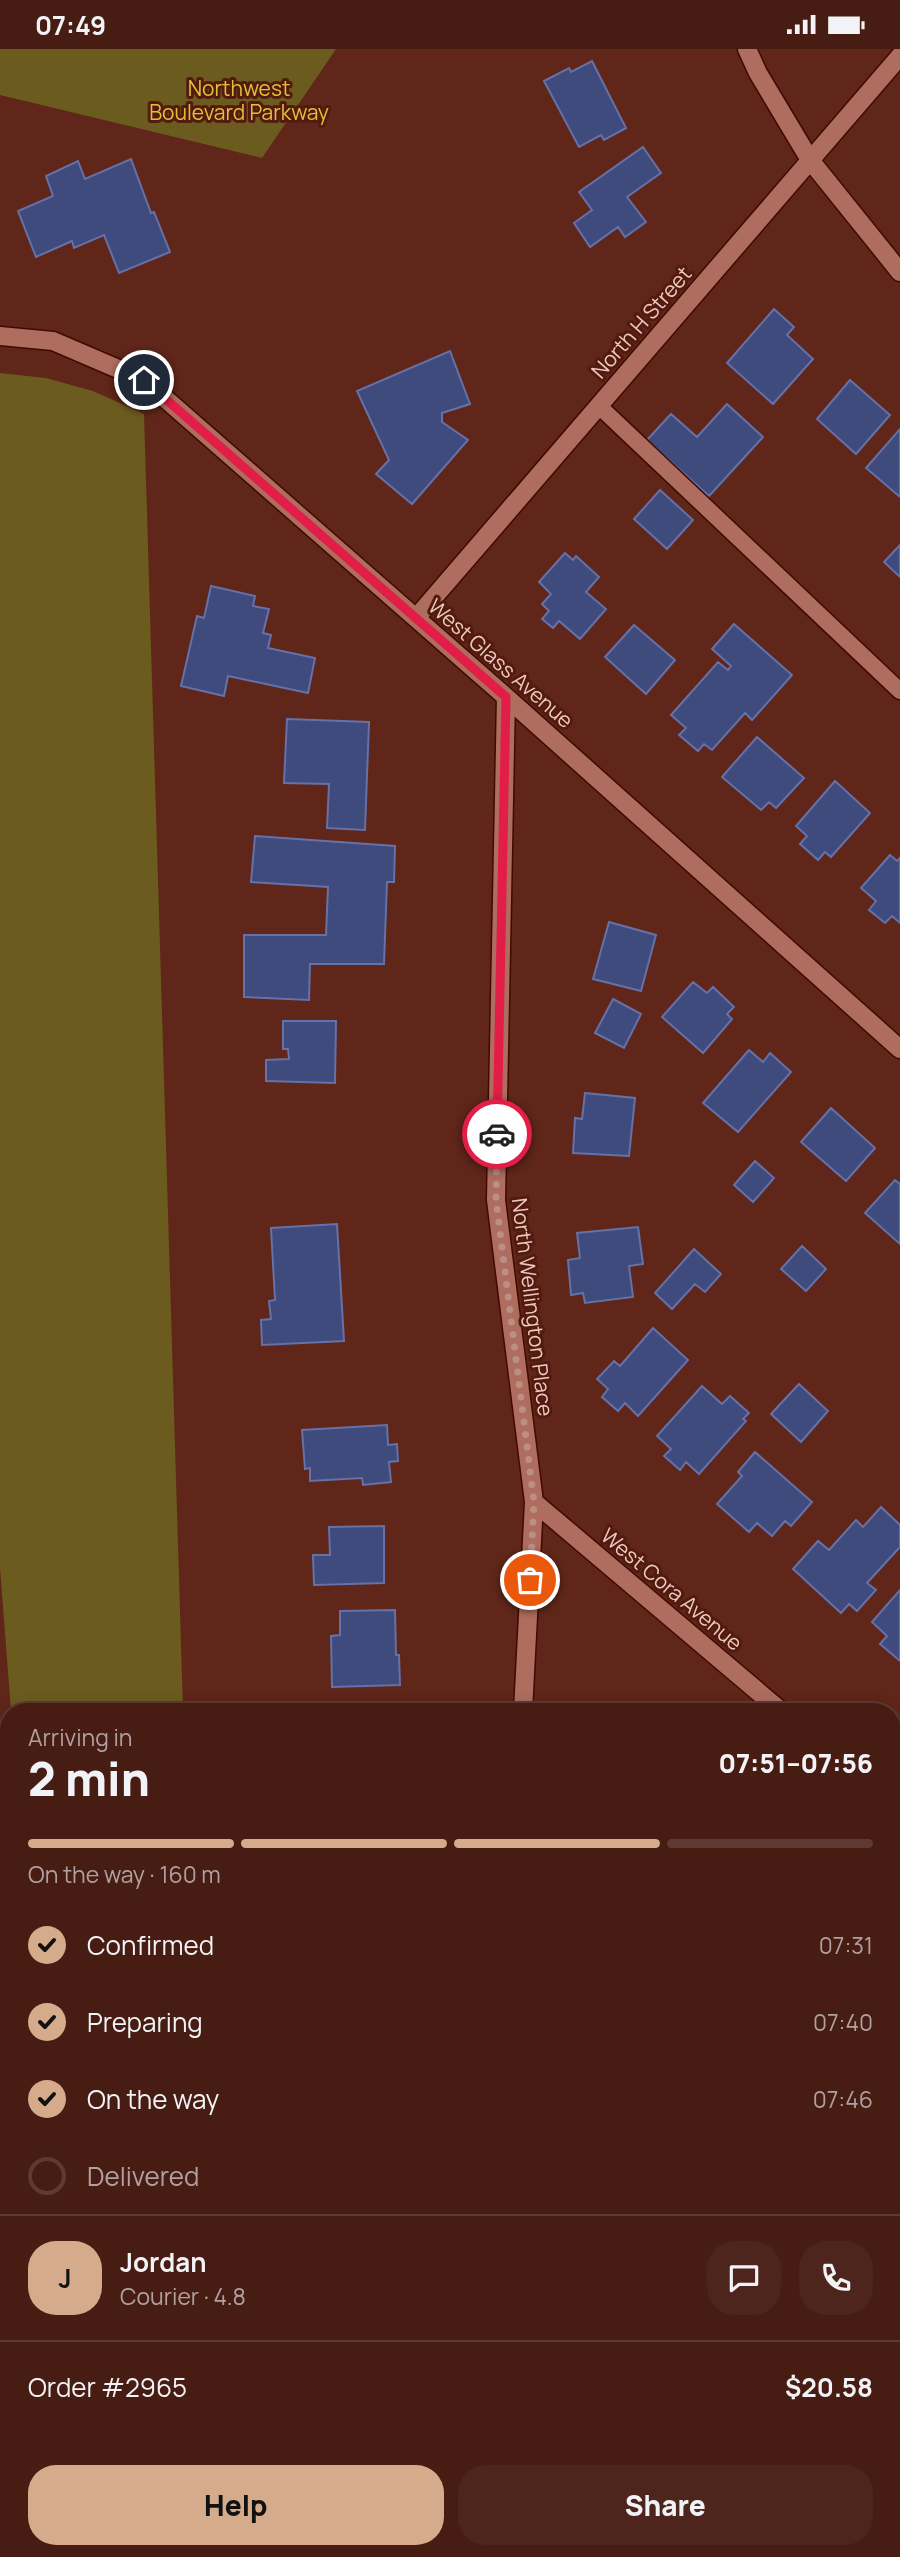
<!DOCTYPE html>
<html lang="en">
<head>
<meta charset="utf-8">
<style>
  :root { --surface:#471c13; --page:#4e251c; --text:#f1f3f6; --muted:#b0a1a0; --line:#5f3a33; --accent:#d6ab8b }
  body { margin:0; font-family:Manrope,sans-serif; background:var(--page); color:var(--text); height:100vh; display:flex; flex-direction:column; font-size:26px; white-space:nowrap }
  * { box-sizing:border-box; margin:0 }
  p { font-size:23px; color:var(--muted) }
  .icon { flex:none; width:38px; height:38px; fill:none; stroke:currentColor; stroke-width:2; stroke-linecap:round; stroke-linejoin:round }
  .map { position:relative; flex:1; overflow:hidden }
  .panel { position:absolute; left:0px; top:1654px; width:901px; height:856px; display:flex; flex-direction:column; background:var(--surface); border-radius:28px 28px 0 0; box-shadow:0 4px 18px #0003,0 0 0 2px var(--line) }
  .panel>* { flex:none }
  .pin { position:absolute; display:grid; place-items:center; width:60px; height:60px; color:#fff; margin:-30px; border:4px solid #fff; border-radius:50%; box-shadow:0 2px 7px #0007 }
  .courier { position:absolute; display:grid; place-items:center; width:70px; height:70px; margin:-35px; border:5px solid #e11d48; border-radius:50%; background:#fff; color:#222; box-shadow:0 2px 9px #0007 }
  .overview em { font-style:normal; font-weight:800 }
  .overview div { display:flex; flex-direction:column-reverse }
  .overview { display:flex; align-items:center; justify-content:space-between; height:119px; padding:0 28px }
  h1 { font-size:46px; font-weight:800; line-height:52px }
  .bar { display:grid; grid-template-columns:repeat(4,1fr); gap:10px 7px; align-content:center; height:84px; padding:0 28px }
  .bar i { height:9px; border-radius:5px; background:var(--line) }
  .bar .on { background:var(--accent) }
  .bar p { grid-column:span 4 }
  .line { display:flex; align-items:center; gap:18px; padding:0 28px; border-top:2px solid var(--line) }
  .line div { flex:1 }
  .round { display:grid; place-items:center; flex:none; width:74px; height:74px; border-radius:28px; background:var(--page) }
  ol { padding:0 28px; list-style:none }
  li { display:flex; align-items:center; gap:21px; height:77px }
  li p { margin-inline-start:auto }
  li .icon { padding:7px; border-radius:50%; background:var(--accent); color:#111; stroke-width:4 }
  li:last-child { color:var(--muted) }
  li i { width:38px; height:38px; border:4px solid var(--line); border-radius:50% }
  .button { display:flex; gap:14px; margin-top:auto; padding:14px 28px }
  .button a { flex:1; height:80px; border-radius:28px; background:var(--accent); color:#111; font-size:28px; font-weight:800; line-height:80px; text-align:center }
  .button a+a { background:var(--page); color:var(--text) }
  .status { display:flex; justify-content:space-between; align-items:center; height:49px; padding:0 35px; background:var(--surface); direction:ltr }
  .status svg { height:19px; fill:currentColor }
  .map>svg:first-child { display:block }
  .park { fill:#6b5b1e }
  .building { fill:#3f4a7d; stroke:#6571a8; stroke-width:2 }
  .lines { fill:none; stroke-linecap:round; stroke-linejoin:round }
  .lane-casing { stroke:#410a01; stroke-width:19 }
  .street-casing { stroke:#410a01; stroke-width:21 }
  .secondary-casing { stroke:#410a01; stroke-width:21 }
  .lane { stroke:#ae6d5e; stroke-width:16 }
  .street { stroke:#ae6d5e; stroke-width:18 }
  .secondary { stroke:#ae6d5e; stroke-width:18 }
  .done { stroke:#bb8f85; stroke-width:7; stroke-dasharray:0 12.6 }
  .route { stroke:#e11d48; stroke-width:9 }
  .labels { text-anchor:middle; dominant-baseline:central; stroke-width:6; stroke-linejoin:round; paint-order:stroke }
  .park-label { font-size:21px; fill:#e2bf38; stroke:#531b0f }
  .street-label { font-size:21px; fill:#ecc8bf; stroke:#531b0f }
</style>
</head>
<body>
<div class="status"><b>07:49</b><svg viewBox="0 0 49 12"><path d="M0 12V9h3v3zM5 12V6h3v6zM10 12V3h3v9zM15 12V0h3v12zM26 1h20v11H26zM47 4h2v5h-2z"/></svg></div>
<div class="map">
<svg width="900" height="2508" viewBox="0 0 900 2508">
  <rect width="100%" height="100%" fill="#5f2619"/>
  <!-- park -->
  <path class="park" d="M0,0H336L262,109L0,46Z
    M0,324L46,329L93,342L144,365L183,1662H11L0,1519Z
    M9,1697V2501L8,2508H0V1806Z"/>
  <!-- building -->
  <path class="building" d="M592,12L626,79L604,91L601,86L579,98L544,32L569,19L571,23Z
    M643,98L661,124L627,148L646,173L625,188L618,178L590,198L574,174L592,161L579,143Z
    M131,110L151,164L154,163L170,203L119,224L104,186L74,199L72,192L36,208L18,162L53,147L46,127L78,112L85,130Z
    M774,260L794,278L787,286L813,310L773,355L727,314Z
    M450,302L470,355L442,364V373L468,391L412,455L376,425L389,411L357,342Z
    M850,331L890,366L856,405L817,370Z
    M727,355L763,388L709,447L647,391L671,365L697,388Z
    M900,380V448L866,419Z
    M660,441L693,471L667,500L634,470Z
    M900,496V528L884,513Z
    M565,504L573,511L576,507L599,528L586,543L606,560L580,590L559,572L553,579L542,570L549,562L542,555L551,545L539,533Z
    M211,537L255,547L253,557L269,560L263,584L271,586L268,599L315,609L308,644L228,627L224,647L181,637L197,567L204,569Z
    M734,575L792,626L752,671L745,664L712,701L704,695L698,702L679,686L686,679L671,666L718,613L728,621L731,617L712,600Z
    M634,576L675,611L646,645L605,608Z
    M287,670L369,673L365,781L327,779L329,735L284,734Z
    M757,688L804,729L776,759L769,753L761,761L722,728Z
    M835,732L870,764L831,808L825,803L818,811L800,795L807,787L796,777Z
    M255,787L395,797L394,833H387L384,915H310L309,951L244,948V886H326L328,838L251,833Z
    M890,806L897,812L900,809V874L892,867L885,874L869,861L876,852L861,839Z
    M609,873L656,886L641,942L593,930Z
    M693,933L707,944L713,938L734,958L727,965L732,970L703,1004L662,968Z
    M613,950L641,965L624,999L595,984Z
    M283,972H336L335,1034L266,1032V1011L289,1010L288,1000H283Z
    M749,1001L763,1013L770,1004L791,1023L738,1083L703,1054Z
    M585,1044L635,1049L629,1107L573,1104L575,1069L582,1070Z
    M831,1059L875,1099L846,1132L801,1093Z
    M755,1112L774,1129L753,1153L734,1136Z
    M895,1131L900,1135V1195L865,1164Z
    M337,1175L344,1292L262,1296L261,1271L271,1270L269,1252L275,1251L271,1179Z
    M638,1178L643,1215L629,1217L633,1248L585,1254L583,1244L571,1246L568,1211L580,1209L577,1184Z
    M802,1197L826,1220L806,1242L781,1220Z
    M694,1200L721,1225L705,1243L695,1235L672,1260L655,1244Z
    M653,1279L688,1311L638,1367L625,1354L618,1362L602,1348L608,1340L597,1330L614,1312L620,1317Z
    M799,1335L828,1362L801,1393L771,1365Z
    M702,1337L722,1355L730,1347L749,1364L743,1370L746,1372L699,1425L686,1413L680,1421L664,1407L671,1400L657,1387Z
    M387,1376L388,1396L397,1395L398,1412L389,1413L391,1433L363,1436L362,1429L310,1432V1419L305,1420L302,1381Z
    M755,1403L812,1453L791,1477L785,1472L772,1487L757,1474L749,1483L717,1455L742,1427L738,1423Z
    M881,1458L900,1476V1498L867,1534L876,1541L857,1562L849,1555L841,1564L793,1520L818,1492L829,1501L856,1471L863,1478Z
    M384,1477V1534L314,1536L313,1506H330L329,1478Z
    M900,1541V1612L880,1595L887,1587L872,1573Z
    M395,1561L396,1606H399L400,1636L332,1638L331,1587L340,1586V1562Z
    M897,2107L900,2110V2142L892,2136V2113Z
    M892,2141L900,2147V2199L897,2202L892,2199Z
    M900,2367V2424L899,2425L892,2420V2375Z
    M166,2501H259L257,2508H164Z
    M494,2501H529L523,2508H488Z
    M560,2501H589L582,2508H568Z
    M591,2501H627L621,2508H600Z
    M672,2501H698L706,2508H665Z"/>
  <g class="lines">
    <defs>
      <path id="lane" d="M599,357L900,642"/>
      <path id="street" d="M0,287L53,292L144,331L506,648L900,1000
        M416,569L900,7
        M506,648L496,1151L534,1453L523,1662
        M534,1453L781,1662
        M892,1757L900,1764
        M892,2013L900,2004
        M839,2501L847,2508
        M373,2508L375,2501"/>
      <path id="secondary" d="M747,0L758,24L810,111L900,223"/>
    </defs>
    <!-- lane casing -->
    <use href="#lane" class="lane-casing"/>
    <!-- street casing -->
    <use href="#street" class="street-casing"/>
    <!-- secondary casing -->
    <use href="#secondary" class="secondary-casing"/>
    <!-- lane -->
    <use href="#lane" class="lane"/>
    <!-- street -->
    <use href="#street" class="street"/>
    <!-- secondary -->
    <use href="#secondary" class="secondary"/>
  </g>
  <g class="lines">
    <!-- done -->
    <path class="done" d="M497,1085L496,1151L534,1453L530,1531"/>
    <!-- route -->
    <path class="route" d="M144,331L506,648L497,1085"/>
  </g>
  <g class="labels">
    <!-- park labels -->
    <g class="park-label">
      <text x="239" y="39">Northwest<tspan x="239" dy="24">Boulevard Parkway</tspan></text>
    </g>
    <!-- street labels -->
    <g class="street-label">
      <text transform="translate(641 273) rotate(-49)">North H Street</text>
      <text transform="translate(501 614) rotate(41)">West Glass Avenue</text>
      <text transform="translate(533 1258) rotate(83)">North Wellington Place</text>
      <text transform="translate(672 1540) rotate(40)">West Cora Avenue</text>
    </g>
  </g>
</svg>
<div class="pin" style="left:530px;top:1531px;background:#ea580c"><svg class="icon" aria-label="bag" viewBox="0 0 24 24"><path d="M5 8h14l-1 12H6zM9 8a3 3 0 0 1 6 0"/></svg></div>
<div class="pin" style="left:144px;top:331px;background:#1f2937"><svg class="icon" aria-label="home" viewBox="0 0 24 24"><path d="M3 11l9-7 9 7M6 9v11h12V9"/></svg></div>
<div class="courier" style="left:497px;top:1085px"><svg class="icon" aria-label="car" viewBox="0 0 24 24"><path d="M5 17H2v-5l4-1 3-4h7l3 4 3 1v5h-3M9 17h6M6 11h13"/><circle cx="7" cy="17" r="2"/><circle cx="17" cy="17" r="2"/></svg></div>
<section class="panel">
<div class="overview"><div><h1>2 min</h1><p>Arriving in</p></div><em>07:51–07:56</em></div>
<div class="bar"><i class="on"></i><i class="on"></i><i class="on"></i><i></i><p>On the way · 160 m</p></div>
<ol>
<li><svg class="icon" aria-label="check" viewBox="0 0 24 24"><path d="M5 12l5 5 9-10"/></svg>Confirmed<p>07:31</p></li>
<li><svg class="icon" aria-label="check" viewBox="0 0 24 24"><path d="M5 12l5 5 9-10"/></svg>Preparing<p>07:40</p></li>
<li><svg class="icon" aria-label="check" viewBox="0 0 24 24"><path d="M5 12l5 5 9-10"/></svg>On the way<p>07:46</p></li>
<li><i></i>Delivered</li>
</ol>
<div class="line" style="height:126px"><b class="round" style="background:var(--accent);color:#111">J</b><div><b>Jordan</b><p>Courier · 4.8</p></div><a class="round"><svg class="icon" aria-label="chat" viewBox="0 0 24 24"><path d="M4 5h16v11H9l-5 4z"/></svg></a><a class="round"><svg class="icon" aria-label="phone" viewBox="0 0 24 24"><path d="M5 4h4l2 5-3 2q2 4 5 5l2-3 5 2v4C11 20 4 13 5 4z"/></svg></a></div>
<div class="line" style="height:91px"><div>Order #2965</div><b>$20.58</b></div>
<div class="button"><a>Help</a><a>Share</a></div>
</section>
</div>
</body>
</html>
